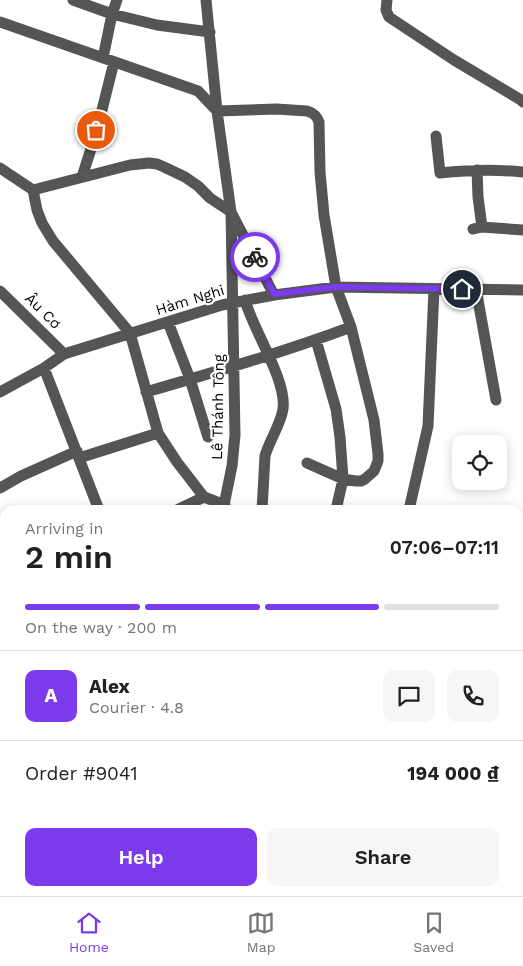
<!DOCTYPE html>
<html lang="en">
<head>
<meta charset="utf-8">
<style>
  :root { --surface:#fff; --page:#f6f6f6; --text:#202124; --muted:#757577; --line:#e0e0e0; --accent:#7c3aed }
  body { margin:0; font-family:"Work Sans",sans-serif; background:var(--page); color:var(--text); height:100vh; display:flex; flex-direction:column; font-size:19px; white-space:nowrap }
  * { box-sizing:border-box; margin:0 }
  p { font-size:16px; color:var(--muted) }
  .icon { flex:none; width:28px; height:28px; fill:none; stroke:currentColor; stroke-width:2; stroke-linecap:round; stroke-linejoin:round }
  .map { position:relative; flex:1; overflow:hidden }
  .sheet { position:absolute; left:0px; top:505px; width:524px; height:391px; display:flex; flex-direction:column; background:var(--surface); border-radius:15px 15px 0 0; box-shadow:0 2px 12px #0003 }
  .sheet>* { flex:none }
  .controls { position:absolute; left:452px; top:435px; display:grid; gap:10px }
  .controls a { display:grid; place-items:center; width:55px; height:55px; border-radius:10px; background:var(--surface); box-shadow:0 2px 12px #0003; font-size:25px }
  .pin { position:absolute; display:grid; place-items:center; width:42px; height:42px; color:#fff; margin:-21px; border:2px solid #fff; border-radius:50%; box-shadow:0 1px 5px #0007 }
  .courier { position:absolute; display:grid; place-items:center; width:50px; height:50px; margin:-25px; border:4px solid #7c3aed; border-radius:50%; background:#fff; color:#222; box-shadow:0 1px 6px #0007 }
  .head em { font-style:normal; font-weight:600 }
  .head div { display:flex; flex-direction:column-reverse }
  .head { display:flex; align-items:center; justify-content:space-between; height:85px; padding:0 25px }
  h1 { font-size:32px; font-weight:600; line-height:38px }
  .bar { display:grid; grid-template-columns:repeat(4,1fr); gap:8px 5px; align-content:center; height:60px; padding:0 25px }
  .bar i { height:6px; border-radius:4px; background:var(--line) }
  .bar .current { background:var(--accent) }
  .bar p { grid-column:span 4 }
  .line { display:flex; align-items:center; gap:12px; padding:0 25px; border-top:1px solid var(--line) }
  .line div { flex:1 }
  .round { display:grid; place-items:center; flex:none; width:52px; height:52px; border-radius:10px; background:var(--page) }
  .action { display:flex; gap:10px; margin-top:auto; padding:10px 25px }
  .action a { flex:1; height:58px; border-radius:10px; background:var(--accent); color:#fff; font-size:20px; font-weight:600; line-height:58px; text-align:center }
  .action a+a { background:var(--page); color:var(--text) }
  .tabs { display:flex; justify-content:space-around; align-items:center; height:70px; border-top:1px solid var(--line); background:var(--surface); font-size:14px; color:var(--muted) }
  .tabs a { display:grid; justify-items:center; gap:2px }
  .tabs .current { color:var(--accent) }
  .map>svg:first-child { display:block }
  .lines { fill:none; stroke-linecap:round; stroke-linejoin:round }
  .major-casing { stroke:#dbdbdb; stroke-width:14 }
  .minor { stroke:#555; stroke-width:11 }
  .major { stroke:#000; stroke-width:12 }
  .done { stroke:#595959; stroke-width:5; stroke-dasharray:0 9 }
  .route { stroke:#7c3aed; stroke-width:6 }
  .labels { text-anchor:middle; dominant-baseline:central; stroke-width:4.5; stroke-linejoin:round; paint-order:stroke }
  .street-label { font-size:15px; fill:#000; stroke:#fff }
</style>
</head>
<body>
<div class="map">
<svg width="523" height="896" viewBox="0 0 523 896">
  <rect width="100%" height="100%" fill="#fff"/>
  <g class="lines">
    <defs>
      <path id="major" d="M519,828H523
        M519,846L523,845
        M137,896L166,891
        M240,896L265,891"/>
    </defs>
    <!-- major casing -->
    <use href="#major" class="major-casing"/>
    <!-- minor -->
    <path class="minor" d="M73,0L112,14L157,25L210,32
      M206,0L217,111L231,212L235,435L232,466L223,510
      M387,0L386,10L389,17L454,60L521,100L523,102
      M0,22L198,91L217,111L276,109L307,111C314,113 317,116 319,122L320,172L324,215L336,287L351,327L374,420L378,454V461L374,471L365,479L361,481H356L343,479L307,463
      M103,58L112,14L117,0
      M436,136L440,173C469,170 494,169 523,172
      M0,168L33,190L37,210L42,223L53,241L130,333L158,433L177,462L204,497L225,505
      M477,170L478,197L482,227
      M82,177L97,130L114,62
      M33,190L130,165L149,163L157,164L164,167L185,177L198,186L210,198L231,212L274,295
      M473,229L482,227L523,230
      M476,289L496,400
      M0,291L64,354
      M245,300C253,330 287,380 283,409C281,424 269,441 265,456L262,510
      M168,322L190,379L208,437
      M316,340L336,409L340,437L343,479L336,510
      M44,368L99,510
      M0,392L44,368L64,354L222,305L274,295L336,287L523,290
      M146,392C215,372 284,352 351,327
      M79,458L158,433
      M0,488L21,476L77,451
      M177,510L204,497
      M409,510L428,426L434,289
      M0,532L5,538
      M0,584L5,575
      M519,586L520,593
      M519,664L523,677
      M519,751L523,748
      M462,891L463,896
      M115,896L116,891
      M366,896L369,891"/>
    <!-- major -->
    <use href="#major" class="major"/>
  </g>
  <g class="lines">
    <!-- done -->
    <path class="done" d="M96,130L82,177L117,168L140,164H157L178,173L198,186L210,198L231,212L255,257"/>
    <!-- route -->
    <path class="route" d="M255,257L274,294L336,287L462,289"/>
  </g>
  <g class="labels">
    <!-- street labels -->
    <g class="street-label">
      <text transform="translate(190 300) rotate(-17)">Hàm Nghi</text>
      <text transform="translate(43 311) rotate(45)">Âu Cơ</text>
      <text transform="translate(218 407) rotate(-89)">Lê Thánh Tông</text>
    </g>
  </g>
</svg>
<div class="controls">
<a><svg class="icon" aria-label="locate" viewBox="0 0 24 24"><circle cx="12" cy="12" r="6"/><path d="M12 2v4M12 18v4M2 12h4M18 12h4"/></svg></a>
</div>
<div class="pin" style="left:96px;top:130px;background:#ea580c"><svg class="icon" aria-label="bag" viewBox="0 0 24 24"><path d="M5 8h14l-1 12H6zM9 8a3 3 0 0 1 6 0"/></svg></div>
<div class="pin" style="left:462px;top:289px;background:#1f2937"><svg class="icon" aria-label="home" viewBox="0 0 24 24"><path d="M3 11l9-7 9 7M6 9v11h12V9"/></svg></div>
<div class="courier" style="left:255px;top:257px"><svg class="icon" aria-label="bike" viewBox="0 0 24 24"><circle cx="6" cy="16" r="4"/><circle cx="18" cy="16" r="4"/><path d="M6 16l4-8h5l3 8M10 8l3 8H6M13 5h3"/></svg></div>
<section class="sheet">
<div class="head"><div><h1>2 min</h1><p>Arriving in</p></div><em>07:06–07:11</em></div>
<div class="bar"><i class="current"></i><i class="current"></i><i class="current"></i><i></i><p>On the way · 200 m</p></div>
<div class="line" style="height:90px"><b class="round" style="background:var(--accent);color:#fff">A</b><div><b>Alex</b><p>Courier · 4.8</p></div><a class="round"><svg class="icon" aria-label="chat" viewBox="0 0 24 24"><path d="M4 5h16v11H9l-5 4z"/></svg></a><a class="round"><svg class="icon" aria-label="phone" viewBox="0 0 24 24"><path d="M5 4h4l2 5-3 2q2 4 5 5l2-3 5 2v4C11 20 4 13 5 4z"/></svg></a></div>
<div class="line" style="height:65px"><div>Order #9041</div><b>194 000 ₫</b></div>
<div class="action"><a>Help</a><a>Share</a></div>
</section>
</div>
<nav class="tabs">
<a class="current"><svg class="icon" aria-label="home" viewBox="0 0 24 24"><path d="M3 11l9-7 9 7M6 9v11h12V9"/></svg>Home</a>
<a><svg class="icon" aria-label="map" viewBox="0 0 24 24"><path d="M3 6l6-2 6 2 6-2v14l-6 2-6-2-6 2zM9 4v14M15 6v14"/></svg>Map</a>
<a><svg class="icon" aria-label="saved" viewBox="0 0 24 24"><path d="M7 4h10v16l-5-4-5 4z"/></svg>Saved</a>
</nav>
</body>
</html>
